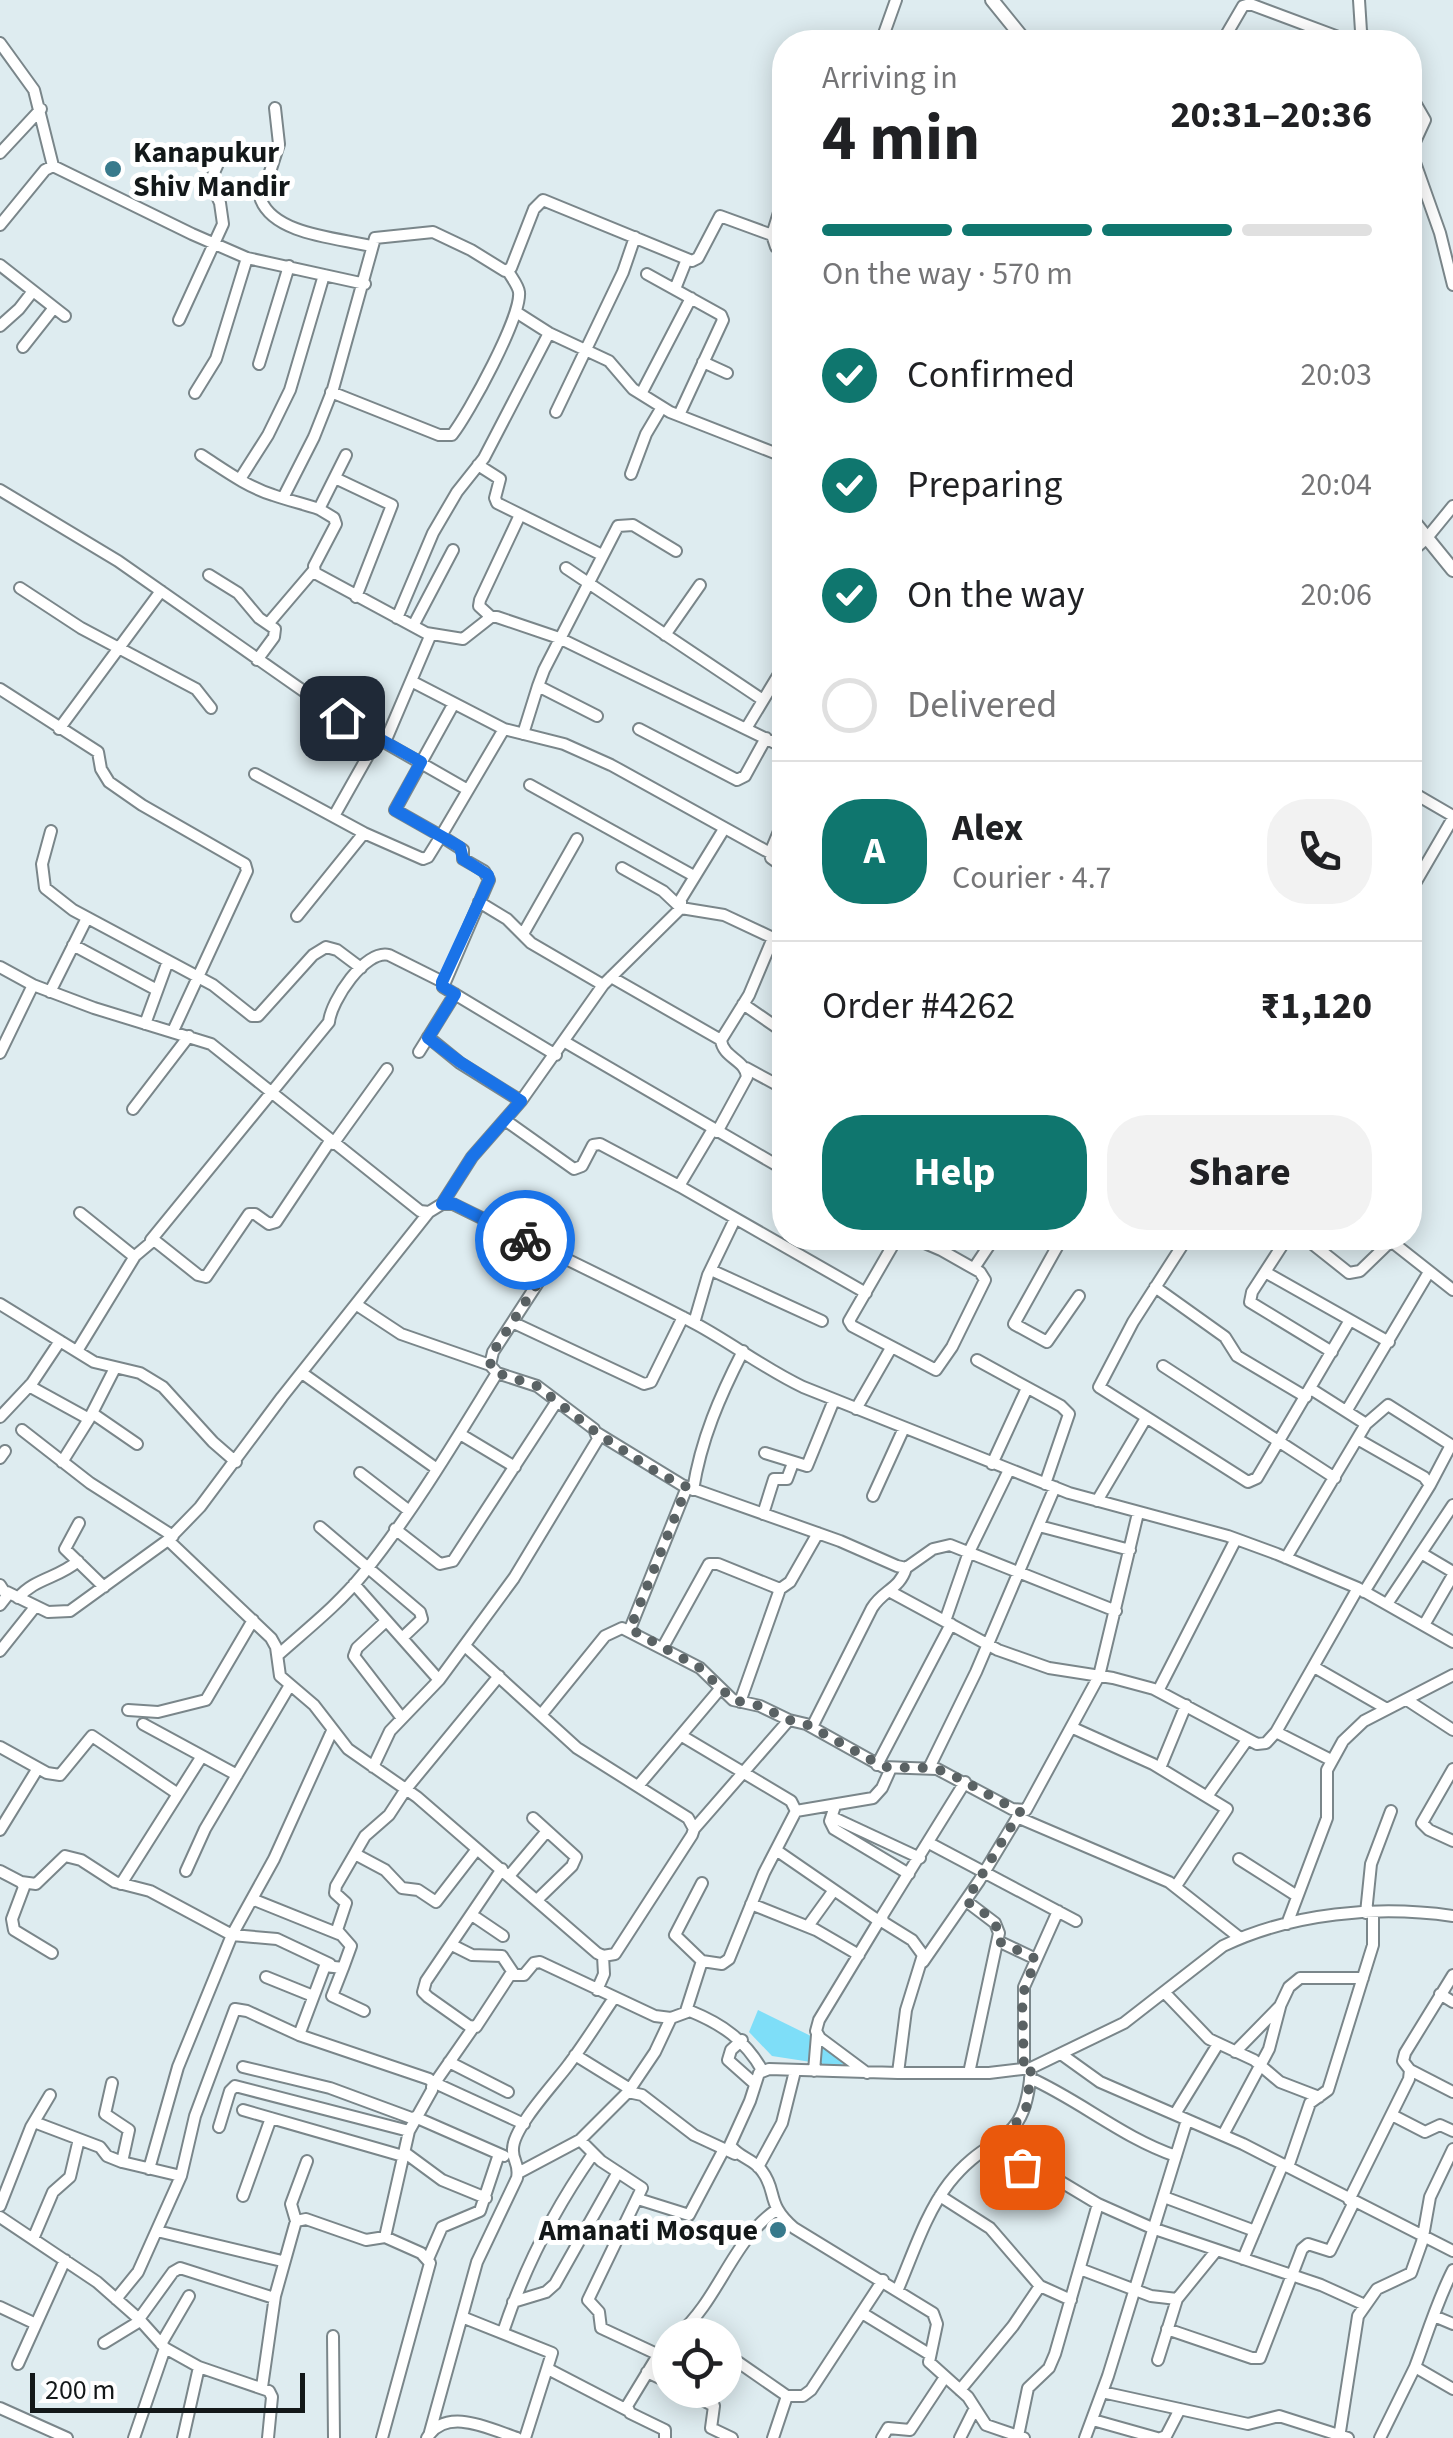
<!DOCTYPE html>
<html lang="en">
<head>
<meta charset="utf-8">
<style>
  :root { --surface:#fff; --page:#f2f2f2; --text:#202124; --muted:#757577; --line:#e0e0e0; --accent:#0f766e }
  body { margin:0; font-family:"Source Sans 3",sans-serif; background:var(--page); color:var(--text); height:100vh; display:flex; flex-direction:column; font-size:38px; white-space:nowrap }
  * { box-sizing:border-box; margin:0 }
  p { font-size:32px; color:var(--muted) }
  .icon { flex:none; width:55px; height:55px; fill:none; stroke:currentColor; stroke-width:2; stroke-linecap:round; stroke-linejoin:round }
  .map { position:relative; flex:1; overflow:hidden }
  .details { position:absolute; left:772px; top:30px; width:650px; height:1220px; display:flex; flex-direction:column; background:var(--surface); border-radius:40px; box-shadow:0 5px 25px #0003 }
  .details>* { flex:none }
  .tools { position:absolute; left:652px; top:2318px; display:grid; gap:20px }
  .tools a { display:grid; place-items:center; width:90px; height:90px; border-radius:50%; background:var(--surface); box-shadow:0 5px 25px #0003; font-size:50px }
  .scale { position:absolute; left:30px; bottom:25px; width:275px; box-sizing:border-box; padding-left:10px; border:5px solid #131819; border-top:0; font-size:28px; line-height:35px; white-space:nowrap; color:#131819; -webkit-text-stroke:8px #fff; paint-order:stroke }
  .pin { position:absolute; display:grid; place-items:center; width:85px; height:85px; color:#fff; margin:-42px; border-radius:20px; box-shadow:0 5px 15px #0006 }
  .courier { position:absolute; display:grid; place-items:center; width:100px; height:100px; margin:-50px; border:8px solid #1a73e8; border-radius:50%; background:#fff; color:#222; box-shadow:0 2px 12px #0007 }
  .summary em { font-style:normal; font-weight:700 }
  .summary div { display:flex; flex-direction:column-reverse }
  .summary { display:flex; align-items:center; justify-content:space-between; height:170px; padding:0 50px }
  h1 { font-size:65px; font-weight:700; line-height:75px }
  .bar { display:grid; grid-template-columns:repeat(4,1fr); gap:15px 10px; align-content:center; height:120px; padding:0 50px }
  .bar i { height:12px; border-radius:8px; background:var(--line) }
  .bar .selected { background:var(--accent) }
  .bar p { grid-column:span 4 }
  .line { display:flex; align-items:center; gap:25px; padding:0 50px; border-top:2px solid var(--line) }
  .line div { flex:1 }
  .round { display:grid; place-items:center; flex:none; width:105px; height:105px; border-radius:40px; background:var(--page) }
  ol { padding:0 50px; list-style:none }
  li { display:flex; align-items:center; gap:30px; height:110px }
  li p { margin-inline-start:auto }
  li .icon { padding:10px; border-radius:50%; background:var(--accent); color:#fff; stroke-width:4 }
  li:last-child { color:var(--muted) }
  li i { width:55px; height:55px; border:5px solid var(--line); border-radius:50% }
  .action { display:flex; gap:20px; margin-top:auto; padding:20px 50px }
  .action a { flex:1; height:115px; border-radius:40px; background:var(--accent); color:#fff; font-size:40px; font-weight:700; line-height:115px; text-align:center }
  .action a+a { background:var(--page); color:var(--text) }
  .map>svg:first-child { display:block }
  .green { fill:#7edef8 }
  .lines { fill:none; stroke-linecap:round; stroke-linejoin:round }
  .minor-casing { stroke:#7a868a; stroke-width:14 }
  .major-casing { stroke:#7a868a; stroke-width:16 }
  .minor { stroke:#fff; stroke-width:10 }
  .major { stroke:#fff; stroke-width:12 }
  .done { stroke:#5a6264; stroke-width:10; stroke-dasharray:0 18 }
  .route { stroke:#1a73e8; stroke-width:12 }
  .poi-dot { fill:#387a8c; stroke:#fff; stroke-width:4 }
  .labels { text-anchor:middle; dominant-baseline:central; stroke-width:10; stroke-linejoin:round; paint-order:stroke }
  .poi-label { font-size:30px; font-weight:bold; fill:#131819; stroke:#fff; text-anchor:start }
</style>
</head>
<body>
<div class="map">
<svg width="1453" height="2438" viewBox="0 0 1453 2438">
  <rect width="100%" height="100%" fill="#deecf0"/>
  <!-- green -->
  <path class="green" d="M758,2010L819,2040L847,2063L837,2066L772,2056L749,2032Z"/>
  <g class="lines">
    <defs>
      <path id="minor" d="M1359,0L1361,31L1366,42
        M881,42L896,0
        M1222,42L1243,6L1250,4L1349,41L1363,36
        M0,43L34,90L53,166
        M1410,94L1425,120L1413,146V157L1440,233L1453,285
        M275,108L279,144L261,200C275,235 339,238 371,246
        M0,153L41,109
        M0,225L45,170L53,166L192,234L247,258L365,284
        M772,235L776,247L785,252
        M0,265L65,316
        M647,274L721,315L723,320L679,415
        M675,289L687,259
        M516,312L549,333L609,361L633,389L670,412L785,457
        M179,320L223,224L220,203L213,187V175L224,150
        M0,326L19,309L33,291
        M23,347L53,309
        M703,362L727,373
        M259,364L289,266
        M331,392L439,435H452C468,415 522,316 519,292C518,285 511,277 508,271
        M195,393L216,359L247,258
        M641,394L691,298
        M556,412L623,272L635,237
        M201,455C223,469 247,487 273,495C287,500 304,504 319,509
        M346,455L319,509L334,518L336,524L314,566L315,573L426,633L463,639L491,617H497L559,638L785,748
        M478,465L500,479L495,498L497,503L602,555
        M631,474L646,434L662,407
        M335,478L392,505L356,597
        M240,479L268,435L290,390L324,275
        M0,490L118,561L342,718L468,790
        M284,496L314,437L333,389L375,238L433,232L471,250L505,271L511,268L534,209L543,200L692,261L698,258L720,216L772,235L785,193
        M1410,553L1426,539L1453,506
        M566,568L763,700
        M209,575L238,593L259,618L275,629L274,637L257,660
        M20,588L81,628L196,689L211,708
        M491,617L479,606L480,600L519,517
        M397,618L433,533L457,492L484,458L549,333
        M268,624L314,570
        M413,626L453,550
        M665,635L700,585
        M413,682L504,729L564,744L611,765L770,853
        M0,689L98,752L101,769L109,782L142,805L245,864L247,871L173,1031
        M453,705L395,810L441,836L504,729
        M597,716L538,686L544,670L618,526L633,525L676,551
        M747,727L785,664
        M59,729L161,591
        M639,729L737,780L745,776L766,738
        M523,734L538,686
        M385,742L431,634
        M255,774L364,833L423,859L428,857L441,836L463,850V859L484,871L489,880L443,987L556,1055
        M530,785L694,876
        M1410,791L1453,816
        M334,816L378,738
        M785,817L770,853L771,858L785,868
        M51,831L42,864L45,888L73,910L213,985L252,1016H258L313,955L326,947L337,950L361,968
        M622,868L663,891L681,908
        M1410,892L1453,818
        M479,902L507,919L531,943L603,985
        M681,908V899L724,829
        M297,916L364,833
        M523,934L577,839
        M73,945L157,990
        M0,967L33,985L94,1008L211,1044L420,1211L429,1212L442,1204H453C534,1244 616,1282 696,1324C733,1344 765,1369 803,1387L1069,1493L1228,1536L1277,1554L1358,1588L1453,1642
        M611,977L721,1040
        M50,992L87,918
        M743,1004L785,1033
        M145,1024L168,961
        M428,1037L460,1063L521,1101
        M565,1042L785,1170
        M419,1052L455,994
        M0,1053L33,985
        M746,1068L785,1089
        M133,1109L189,1036
        M505,1120L574,1169L582,1166L593,1145L600,1144L679,1186L713,1129
        M717,1132L747,1077C746,1060 723,1058 721,1040L749,995L773,938
        M333,1144L387,1069
        M679,1186L866,1293
        M442,1204L472,1157L521,1101L603,985L681,908L724,915L773,938L785,931
        M80,1213L131,1254L135,1256L154,1240L198,1275L206,1277L249,1214H255L269,1224L276,1222L330,1141
        M897,1238L849,1321L852,1326L936,1370L952,1347L985,1280L980,1272L941,1250
        M913,1238L941,1250L952,1238
        M1062,1238L1014,1324L1047,1342L1079,1296
        M1187,1238L1133,1322L1099,1387L1248,1482L1257,1478L1350,1320
        M1287,1238L1252,1292L1250,1302L1332,1352
        M1305,1238L1349,1273L1360,1271L1391,1241
        M1387,1238L1453,1290
        M151,1240L329,1022C331,1001 365,949 389,955L443,982
        M974,1268L994,1238
        M711,1270L822,1321
        M1265,1272L1389,1342
        M1155,1287L1225,1337L1237,1356L1306,1397
        M0,1304L94,1362L140,1373L163,1387L213,1442L236,1462
        M357,1305L401,1334L490,1365
        M514,1323L644,1384L651,1382L683,1317
        M694,1323L708,1275L735,1219
        M77,1351L135,1256
        M977,1360L1061,1406L1069,1414L1045,1484
        M1163,1366L1335,1478
        M302,1373L437,1469
        M29,1386L89,1419
        M856,1409L891,1348
        M1347,1410L1429,1272
        M92,1413L137,1444
        M0,1417L32,1383L60,1341
        M1366,1424L1388,1405L1451,1445L1430,1485
        M22,1430L90,1483L173,1536
        M597,1433L682,1485L840,1541L897,1566L906,1568L933,1549L950,1545L1116,1611
        M460,1434L515,1467
        M1359,1440L1424,1477L1430,1485L1364,1592
        M765,1453L807,1466L834,1400
        M0,1458L5,1451
        M62,1462L89,1419L115,1368
        M992,1464L1027,1388
        M360,1473L408,1510
        M693,1490C701,1439 720,1396 743,1351
        M873,1496L904,1428
        M1097,1501L1146,1418
        M763,1514L774,1479H787L793,1463
        M79,1523L65,1549L104,1587
        M1039,1526L1130,1550
        M320,1527L420,1612L422,1619L402,1638
        M395,1529L440,1564L453,1561L557,1401
        M168,1540L271,1638L276,1647L280,1676L314,1705L348,1749L417,1797L597,1953L603,1956L615,1954L692,1835L694,1829L688,1818L577,1748L465,1646
        M1421,1553L1453,1572
        M1286,1558L1366,1424L1311,1389
        M354,1584L439,1680
        M0,1585L7,1596L0,1605
        M889,1591L998,1650L1049,1668L1113,1678L1154,1689L1257,1744L1266,1743L1276,1732L1358,1588
        M7,1592L48,1612L70,1611L168,1540L200,1507L282,1397L429,1212
        M18,1598C35,1578 59,1578 78,1561
        M1387,1604L1453,1505
        M386,1621L357,1648L354,1656L401,1717
        M945,1621L969,1552L1009,1470
        M1424,1625L1453,1575
        M630,1629L687,1487
        M663,1647L709,1564H718L780,1589L790,1582L818,1533
        M0,1651L35,1607
        M278,1655C307,1629 338,1605 363,1574C413,1512 455,1441 497,1373L490,1365L493,1352L556,1255
        M1314,1667L1387,1709
        M1158,1691L1236,1539
        M1407,1700L1453,1730
        M740,1702L780,1589
        M128,1710L158,1712L206,1700L253,1620
        M541,1715L605,1636L622,1628L700,1668L733,1700L760,1706L789,1720
        M143,1724L237,1775
        M812,1727L872,1608C883,1590 900,1589 906,1568
        M1073,1728L1153,1764L1227,1809L1176,1886
        M1276,1732L1331,1760
        M682,1736L791,1801L796,1811L764,1873L729,1959L722,1964L702,1961
        M0,1747L47,1773L60,1775L92,1736L178,1794
        M877,1765L951,1624
        M373,1767L390,1731L439,1680L514,1578L598,1439L594,1429L537,1386L497,1373
        M929,1768L976,1672L1055,1487
        M1160,1768L1186,1705
        M1453,1769L1422,1823L1429,1830L1453,1841
        M638,1786L720,1689
        M1208,1795L1247,1740
        M835,1806L830,1821L834,1829L909,1874
        M796,1811L873,1798L882,1788L891,1768
        M832,1817L920,1858
        M1017,1817L1169,1882L1240,1938
        M533,1818L576,1857L572,1866L538,1899
        M694,1829L789,1720L806,1724L883,1767L937,1769L1012,1809L1026,1810L1099,1676L1138,1513
        M0,1830L38,1768
        M929,1843L1076,1921
        M776,1850L879,1921
        M355,1854L385,1870L402,1888L418,1890L436,1902L477,1849
        M1239,1859L1297,1896
        M502,1869L426,1981L423,1992L428,1997L469,2026L476,2027L510,1975H524L534,1963L540,1962L655,2016L671,2018L690,2011C722,2024 745,2040 762,2070
        M0,1871L21,1882L24,1887L12,1919L14,1930L52,1953
        M186,1871L205,1829L290,1685
        M509,1876L547,1831
        M21,1882L36,1884L65,1856L81,1860L115,1882L150,1891L232,1935L277,1939L330,1964
        M121,1884L202,1756
        M252,1899L339,1934
        M966,1901L995,1923L999,1933L969,2073
        M751,1904L816,1930L859,1955
        M1366,1913L1371,1864L1391,1811
        M472,1915L503,1936
        M1287,1924L1327,1818V1770L1343,1741L1364,1721L1453,1675
        M808,1926L834,1890
        M998,1941L1036,1959
        M452,1945L472,1955L502,1956L514,1974
        M923,1962L979,1881L1020,1813
        M343,1968L332,1996L364,2011
        M266,1977L313,1996
        M597,1990L604,1974L603,1956
        M1165,1993L1209,2039L1254,2060L1280,2082L1319,2097
        M1440,1994L1453,2002
        M686,2011L702,1961L675,1935L702,1883
        M299,2035L325,1966L343,1968L351,1946L337,1930L346,1903L335,1893L336,1886L365,1836L389,1815L406,1789L499,1676
        M742,2040L731,2050L728,2060L755,2084
        M1235,2052L1280,2006L1289,1987L1300,1978H1363
        M1061,2054L1100,2082L1243,2144L1453,2251
        M575,2055L630,2089
        M449,2062L508,2092
        M243,2067L330,2088L414,2119
        M1024,2069V1987L1058,1911
        M1410,2070L1453,2092
        M814,2071L817,2035
        M867,2073L820,2038L816,2031L819,2020L882,1916
        M898,2073L906,2010L923,1955L912,1940L883,1922L882,1916L965,1782
        M1030,2078C1081,2101 1123,2138 1176,2156
        M112,2083L105,2114L129,2130L122,2162L181,2176
        M435,2083L524,2124
        M432,2087L473,2028
        M628,2092L655,2052L671,2018
        M243,2110L403,2156
        M1175,2114L1218,2044
        M1392,2115L1425,2132L1440,2125L1453,2131
        M415,2117L504,2156
        M34,2122L100,2147L107,2156L122,2162
        M219,2127L230,2091L235,2086L409,2131
        M1009,2134L1015,2156L1022,2167L1058,2180L1098,2204L1152,2228L1321,2285L1365,2305
        M1223,2135L1269,2049L1280,2007
        M580,2140L601,2161L642,2188L588,2300L599,2312L601,2328L659,2355
        M404,2152L442,2180L486,2198
        M758,2167L782,2123L795,2071
        M1288,2167L1310,2103L1328,2090L1373,1945V1912
        M149,2169L178,2067L232,1935L274,1859L332,1731
        M518,2173L580,2140L628,2092L642,2095L694,2135L735,2154
        M243,2196L271,2118
        M940,2196L990,2228L1040,2286L1071,2300
        M1164,2197L1255,2231
        M638,2199L689,2215L724,2149
        M1349,2200L1409,2079L1410,2070L1403,2061L1405,2053L1453,1975
        M0,2206L31,2127L50,2095
        M0,2217L97,2282L139,2319L165,2348L199,2367L269,2391L272,2397L268,2438
        M296,2221L291,2204L307,2161
        M157,2231L282,2261
        M33,2239L53,2192L70,2177L79,2139
        M428,2259L442,2227L480,2211L499,2154
        M1243,2259L1283,2164
        M1080,2269L1151,2296L1177,2299L1216,2251
        M1453,2270C1437,2301 1427,2335 1415,2367L1453,2389
        M898,2289C913,2254 926,2213 949,2183C992,2128 1026,2151 1031,2068
        M116,2299L138,2272L181,2176L195,2116L235,2009L247,2011L299,2035L429,2079L433,2083L432,2090L409,2131L385,2237L366,2240L306,2219L296,2221L275,2296L262,2387
        M513,2302L546,2292L555,2284L618,2172
        M0,2307L36,2324
        M862,2313L929,2354
        M1434,2316L1453,2324
        M462,2317L552,2353L525,2438
        M139,2319L173,2272L180,2268L274,2298
        M1167,2329L1252,2358H1260L1302,2249L1308,2244L1330,2251L1354,2202
        M503,2332C524,2269 555,2208 593,2154
        M678,2335C720,2298 731,2242 776,2210
        M333,2336L334,2438
        M104,2343L140,2321
        M161,2344L189,2296
        M725,2353L787,2396L773,2438
        M1158,2360L1177,2299
        M18,2364L65,2260
        M548,2369L627,2410
        M647,2372L670,2383
        M684,2390L714,2406L711,2428L732,2438
        M960,2390L1013,2326L1040,2286
        M1102,2392L1248,2424L1279,2416L1348,2438
        M787,2396H803L811,2390L883,2280
        M0,2408L67,2438
        M1093,2420L1157,2438
        M430,2432L477,2262L517,2178C520,2163 512,2161 513,2149C513,2127 556,2082 569,2064C585,2043 599,2020 614,1998
        M1018,2436L1028,2388L1049,2368L1055,2354L1098,2204
        M134,2438L165,2348
        M183,2438L199,2367
        M382,2438L430,2263L421,2253L385,2237
        M427,2438C446,2406 490,2429 517,2438
        M665,2438V2430L630,2413L627,2406L655,2360L670,2342
        M882,2438L888,2428L910,2430L945,2377
        M960,2438L975,2408
        M1024,2438L986,2425L968,2397L929,2362L937,2324L933,2313L794,2228C765,2203 778,2192 762,2171C754,2159 739,2158 730,2145L750,2101L759,2073L769,2069L898,2073H989L1031,2068L1124,2023L1223,1946C1292,1913 1377,1905 1453,1916
        M1085,2438L1108,2376L1187,2120
        M1161,2438L1166,2436L1180,2409
        M1339,2438L1358,2316L1377,2289L1411,2273L1422,2242L1430,2197L1453,2149
        M1380,2438L1415,2367"/>
      <path id="major" d="M992,0L1026,42
        M1410,517L1453,570"/>
    </defs>
    <!-- minor casing -->
    <use href="#minor" class="minor-casing"/>
    <!-- major casing -->
    <use href="#major" class="major-casing"/>
    <!-- minor -->
    <use href="#minor" class="minor"/>
    <!-- major -->
    <use href="#major" class="major"/>
  </g>
  <g class="lines">
    <!-- done -->
    <path class="done" d="M525,1240L556,1255L493,1352L490,1366L497,1373L537,1386L597,1433L658,1473L687,1487L630,1629L700,1668L733,1700L760,1706L789,1720L806,1724L884,1767L930,1768L947,1772L1020,1812L966,1901C982,1912 1001,1920 998,1941L1036,1959L1022,1996L1024,2069L1031,2068L1027,2106L1009,2134L1015,2156L1022,2167"/>
    <!-- route -->
    <path class="route" d="M342,718L421,762L395,810L460,847L463,859L488,875L489,880L442,982V986L455,994L428,1038L460,1062L521,1101L472,1157L442,1204H454L525,1240"/>
  </g>
  <!-- markers -->
  <g class="poi-dot">
    <circle cx="113" cy="169" r="10"/>
    <circle cx="778" cy="2230" r="10"/>
  </g>
  <g class="labels">
    <!-- poi labels -->
    <g class="poi-label">
      <text x="133" y="152">Kanapukur<tspan x="133" dy="34">Shiv Mandir</tspan></text>
      <text x="758" y="2230" text-anchor="end">Amanati Mosque</text>
    </g>
  </g>
</svg>
<div class="tools">
<a><svg class="icon" aria-label="locate" viewBox="0 0 24 24"><circle cx="12" cy="12" r="6"/><path d="M12 2v4M12 18v4M2 12h4M18 12h4"/></svg></a>
</div>
<div class="scale">200 m</div>
<div class="pin" style="left:1022px;top:2167px;background:#ea580c"><svg class="icon" aria-label="bag" viewBox="0 0 24 24"><path d="M5 8h14l-1 12H6zM9 8a3 3 0 0 1 6 0"/></svg></div>
<div class="pin" style="left:342px;top:718px;background:#1f2937"><svg class="icon" aria-label="home" viewBox="0 0 24 24"><path d="M3 11l9-7 9 7M6 9v11h12V9"/></svg></div>
<div class="courier" style="left:525px;top:1240px"><svg class="icon" aria-label="bike" viewBox="0 0 24 24"><circle cx="6" cy="16" r="4"/><circle cx="18" cy="16" r="4"/><path d="M6 16l4-8h5l3 8M10 8l3 8H6M13 5h3"/></svg></div>
<section class="details">
<div class="summary"><div><h1>4 min</h1><p>Arriving in</p></div><em>20:31–20:36</em></div>
<div class="bar"><i class="selected"></i><i class="selected"></i><i class="selected"></i><i></i><p>On the way · 570 m</p></div>
<ol>
<li><svg class="icon" aria-label="check" viewBox="0 0 24 24"><path d="M5 12l5 5 9-10"/></svg>Confirmed<p>20:03</p></li>
<li><svg class="icon" aria-label="check" viewBox="0 0 24 24"><path d="M5 12l5 5 9-10"/></svg>Preparing<p>20:04</p></li>
<li><svg class="icon" aria-label="check" viewBox="0 0 24 24"><path d="M5 12l5 5 9-10"/></svg>On the way<p>20:06</p></li>
<li><i></i>Delivered</li>
</ol>
<div class="line" style="height:180px"><b class="round" style="background:var(--accent);color:#fff">A</b><div><b>Alex</b><p>Courier · 4.7</p></div><a class="round"><svg class="icon" aria-label="phone" viewBox="0 0 24 24"><path d="M5 4h4l2 5-3 2q2 4 5 5l2-3 5 2v4C11 20 4 13 5 4z"/></svg></a></div>
<div class="line" style="height:130px"><div>Order #4262</div><b>₹1,120</b></div>
<div class="action"><a>Help</a><a>Share</a></div>
</section>
</div>
</body>
</html>
